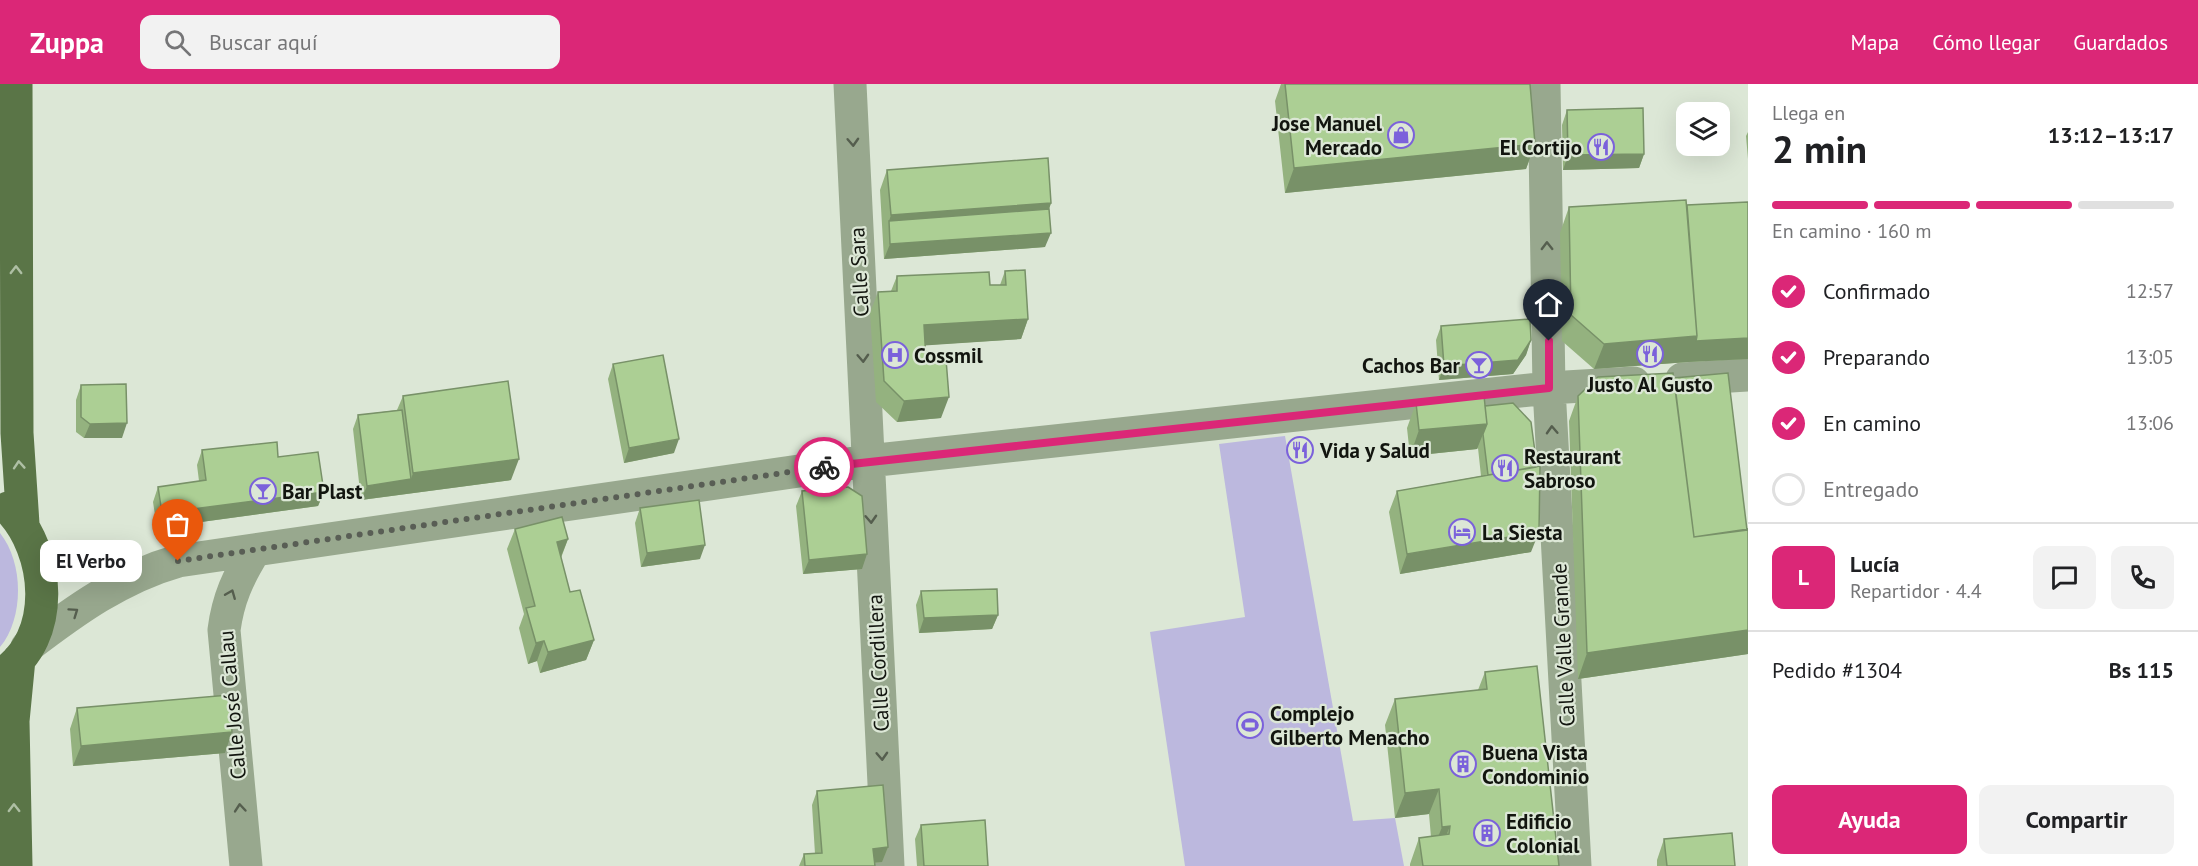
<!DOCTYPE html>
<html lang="es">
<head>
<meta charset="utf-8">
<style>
  :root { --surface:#fff; --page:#f2f2f2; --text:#202124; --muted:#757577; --line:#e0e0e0; --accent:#db2777 }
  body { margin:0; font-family:"PT Sans",sans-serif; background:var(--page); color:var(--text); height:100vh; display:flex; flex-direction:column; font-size:22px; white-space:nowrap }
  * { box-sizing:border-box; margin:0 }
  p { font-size:20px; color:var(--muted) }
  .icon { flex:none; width:33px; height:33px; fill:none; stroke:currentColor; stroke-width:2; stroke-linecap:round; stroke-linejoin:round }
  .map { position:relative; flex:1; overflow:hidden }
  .drawer { display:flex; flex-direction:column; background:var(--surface); width:450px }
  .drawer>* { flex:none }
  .fabs { position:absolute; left:1676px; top:18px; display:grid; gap:12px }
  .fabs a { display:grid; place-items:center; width:54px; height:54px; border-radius:12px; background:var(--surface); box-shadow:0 6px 24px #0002; font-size:30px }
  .pin { position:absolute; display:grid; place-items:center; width:51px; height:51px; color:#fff; margin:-62px -26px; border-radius:50% 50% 50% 0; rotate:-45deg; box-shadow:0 0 6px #0007 }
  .pin .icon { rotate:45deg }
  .courier { position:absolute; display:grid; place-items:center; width:60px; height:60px; margin:-30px; border:4px solid #db2777; border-radius:50%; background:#fff; color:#222; box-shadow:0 2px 8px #0007 }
  .bubble { position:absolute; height:42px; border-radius:12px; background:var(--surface); box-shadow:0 6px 24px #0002; font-size:20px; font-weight:700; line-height:42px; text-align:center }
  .overview em { font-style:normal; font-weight:700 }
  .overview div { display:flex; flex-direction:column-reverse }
  .overview { display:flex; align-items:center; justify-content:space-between; height:102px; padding:0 24px }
  h1 { font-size:39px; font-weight:700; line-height:45px }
  .bar { display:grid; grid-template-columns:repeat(4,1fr); gap:9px 6px; align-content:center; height:72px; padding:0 24px }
  .bar i { height:8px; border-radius:4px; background:var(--line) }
  .bar .current { background:var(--accent) }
  .bar p { grid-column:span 4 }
  .line { display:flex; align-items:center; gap:15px; padding:0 24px; border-top:2px solid var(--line) }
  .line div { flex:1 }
  .round { display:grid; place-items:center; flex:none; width:63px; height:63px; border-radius:12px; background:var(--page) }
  ol { padding:0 24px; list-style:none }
  li { display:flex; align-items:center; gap:18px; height:66px }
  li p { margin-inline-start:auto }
  li .icon { padding:6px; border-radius:50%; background:var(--accent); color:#fff; stroke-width:4 }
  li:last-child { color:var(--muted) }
  li i { width:33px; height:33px; border:3px solid var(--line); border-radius:50% }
  .action { display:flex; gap:12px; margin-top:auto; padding:12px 24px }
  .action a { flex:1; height:69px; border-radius:12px; background:var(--accent); color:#fff; font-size:24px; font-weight:700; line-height:69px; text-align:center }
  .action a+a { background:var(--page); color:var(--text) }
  header { display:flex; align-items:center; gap:36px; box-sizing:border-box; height:84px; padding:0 30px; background:var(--accent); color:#fff }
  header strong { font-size:28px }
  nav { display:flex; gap:33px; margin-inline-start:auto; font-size:21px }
  .search { width:420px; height:54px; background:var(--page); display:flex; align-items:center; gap:15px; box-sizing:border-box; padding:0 21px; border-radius:12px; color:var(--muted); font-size:22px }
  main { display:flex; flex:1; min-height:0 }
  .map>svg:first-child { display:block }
  .green { fill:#bcb8de }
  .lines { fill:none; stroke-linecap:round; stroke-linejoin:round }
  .minor { stroke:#98a88e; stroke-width:33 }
  .major { stroke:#5a7547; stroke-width:33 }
  .wall { fill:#94b27f }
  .shaded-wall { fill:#789168 }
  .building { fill:#accf94; stroke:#789168; stroke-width:1.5 }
  .oneway { stroke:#555e4e }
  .oneway2 { stroke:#aebfa4 }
  .done { stroke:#595e55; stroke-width:6; stroke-dasharray:0 10.8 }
  .route { stroke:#db2777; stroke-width:8 }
  .labels { text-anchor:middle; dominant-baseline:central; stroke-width:4.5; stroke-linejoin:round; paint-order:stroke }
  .poi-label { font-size:21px; font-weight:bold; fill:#12150f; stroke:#dce7d6; text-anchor:start }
  .street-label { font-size:21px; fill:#12150f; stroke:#dce7d6 }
</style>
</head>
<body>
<header>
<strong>Zuppa</strong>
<div class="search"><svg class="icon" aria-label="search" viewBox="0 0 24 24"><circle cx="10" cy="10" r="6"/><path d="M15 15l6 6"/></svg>Buscar aquí</div>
<nav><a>Mapa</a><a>Cómo llegar</a><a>Guardados</a></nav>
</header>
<main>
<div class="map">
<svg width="1748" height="782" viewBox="0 0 1748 782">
  <rect width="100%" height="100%" fill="#dce7d6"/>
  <!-- green -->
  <path class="green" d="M1285,352L1353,737L1395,734L1404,782H1185L1150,548L1245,533L1219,360Z
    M0,449C24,479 24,534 0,563Z"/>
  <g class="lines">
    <!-- minor -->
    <path class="minor" d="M850,0L888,782
      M1544,0L1549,304L1575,782
      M1682,295L1748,291
      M27,563C74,527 121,493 178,477L868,377L1549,304L1634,299
      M246,782L224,546C228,515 238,493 255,466"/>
    <!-- major -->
    <path class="major" d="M16,0L17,349L23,440
      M2,590C58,554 50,466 8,424
      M16,782L13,637L19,575"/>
  </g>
  <!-- wall -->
  <path class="wall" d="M1281,0H1530L1535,60L1526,85L1285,109L1275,17Z
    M1567,26L1644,70L1639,84L1563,86L1562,41Z
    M1748,48V75L1746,52Z
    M887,86L1051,119L1049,125L1045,163L884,175L880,106Z
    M1748,118V275L1688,278L1594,285L1562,257L1560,149L1569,123L1687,121Z
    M1005,187L1028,235L1021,255L925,261L926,276L941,334L897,338L876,318L870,229L878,208L891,207L897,192L990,201H1000Z
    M1441,242L1531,256L1526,271L1513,290L1439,296L1436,256Z
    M613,280L674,369L624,379L608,295Z
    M81,301L122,354H84L76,348V316Z
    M403,312L511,396L361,416L353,345L358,331L397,326Z
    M1578,312L1747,446L1748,445V570L1578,595L1569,337Z
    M1416,319L1485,322L1531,468L1400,490L1389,428L1397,407L1481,392L1478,364L1477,365L1410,372L1407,344Z
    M202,366L278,373L324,408L318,422L157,444L153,418L158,403L199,397L197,381Z
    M802,407L862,485L803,490L796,422Z
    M640,424L700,475L641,483L635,439Z
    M515,445L568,455L561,474L570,508L594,556L586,576L540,589L537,577L528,580L519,544L524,530L507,465Z
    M921,507L998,531L992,545L919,549L916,521Z
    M1485,588L1559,782H1410V780L1419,754L1431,753L1429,730L1395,734L1385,641L1395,615L1478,606Z
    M77,624L225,669L73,682L70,645Z
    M817,707L888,763L882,778L875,779V782H799L804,770H815L812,721Z
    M921,741L988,782H917L915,755Z
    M1664,755L1735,782H1657V776Z"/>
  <!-- shaded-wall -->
  <path class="shaded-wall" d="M1535,60L1526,85L1285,109L1294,84Z
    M1644,70L1639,84L1563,86L1568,71Z
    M1051,119L1044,140L889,137L891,131Z
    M1051,149L1045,163L884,175L890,160Z
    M1028,235L1021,255L917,262L924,241Z
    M1697,252L1748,254V275L1688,278L1594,285L1604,260Z
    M1531,256L1526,271L1513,290L1439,296L1444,282Z
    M949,313L941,334L897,338L904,317Z
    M127,339L122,354H84L90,340Z
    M1487,340L1477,365L1410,372L1419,346Z
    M679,355L674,369L624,379L629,364Z
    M519,375L511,396L361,416L367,402L411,395L413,389Z
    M324,408L318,422L157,444L162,429Z
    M1539,448L1531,468L1400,490L1407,470Z
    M568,455L560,475L557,458Z
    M705,461L700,475L641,483L647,469Z
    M867,470L862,485L803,490L809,476Z
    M998,531L992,545L919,549L924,534Z
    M1748,546V570L1578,595L1587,569Z
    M594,556L586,576L540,589L548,568Z
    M544,557L537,577L528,580L536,559Z
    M232,648L225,669L73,682L81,662Z
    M1439,705L1429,730L1395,734L1405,709Z
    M1450,742L1440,767L1432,768L1442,743Z
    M888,763L882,778L868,779L873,765Z"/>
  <!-- building -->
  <path class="building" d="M1285,0H1530L1535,60L1294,84Z
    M1643,24L1644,70L1568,71L1567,26Z
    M1048,74L1051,119L891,131L887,86Z
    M1686,116L1697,252L1604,260L1571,231L1569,123Z
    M1748,118V254L1696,257L1697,252L1687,121Z
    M1049,125L1051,149L890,160L889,137Z
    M1025,186L1028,235L924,241L926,276L946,275L949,313L904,317L884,297L878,208L897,207V192L989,188L990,201H1006L1005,187Z
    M1530,235L1531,256L1518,276L1444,282L1441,242Z
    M663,271L679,355L629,364L613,280Z
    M1673,289L1694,453L1748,445V546L1587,569L1578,312L1598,293Z
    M1728,289L1747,446L1694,453L1674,294Z
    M508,297L519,375L413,389L403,312Z
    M126,300L127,339L90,340L81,333V301Z
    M1484,312L1487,340L1419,346L1416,319Z
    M1513,319L1531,338L1537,383L1488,391L1483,350L1487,340L1485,322Z
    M402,326L411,395L367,402L358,331Z
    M277,358L278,373L318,368L324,408L162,429L158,403L206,396L202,366Z
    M1540,382L1539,448L1407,470L1397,407Z
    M848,403L862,412L867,470L809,476L802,407Z
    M699,416L705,461L647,469L640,424Z
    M562,433L568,455L557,458L570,508L580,506L594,556L548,568L544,557L536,559L526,524L535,522L515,445Z
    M997,505L998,531L924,534L921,507Z
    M1537,582L1559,782H1423L1419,754L1449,750L1450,742L1442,743L1439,705L1405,709L1395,615L1487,605L1485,588Z
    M229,611L232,648L81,662L77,624Z
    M883,701L888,763L873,765L875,782H805L804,770L822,769L817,707Z
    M985,736L988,782H924L921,741Z
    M1732,749L1735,782H1667L1664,755Z"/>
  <!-- one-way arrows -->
  <defs><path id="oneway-chevron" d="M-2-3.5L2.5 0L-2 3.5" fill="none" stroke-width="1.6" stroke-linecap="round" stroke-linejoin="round" transform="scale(1.5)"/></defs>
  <g class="oneway">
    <use href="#oneway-chevron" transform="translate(853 58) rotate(87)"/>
    <use href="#oneway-chevron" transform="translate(1547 162) rotate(-91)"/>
    <use href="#oneway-chevron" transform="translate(863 274) rotate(87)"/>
    <use href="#oneway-chevron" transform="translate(1552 346) rotate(-93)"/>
    <use href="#oneway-chevron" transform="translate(871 435) rotate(87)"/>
    <use href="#oneway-chevron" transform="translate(231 510) rotate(-68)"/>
    <use href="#oneway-chevron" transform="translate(74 528) rotate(-35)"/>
    <use href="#oneway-chevron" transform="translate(882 672) rotate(87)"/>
    <use href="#oneway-chevron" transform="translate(240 724) rotate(-95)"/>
  </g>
  <g class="oneway2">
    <use href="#oneway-chevron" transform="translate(16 186) rotate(-90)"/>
    <use href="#oneway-chevron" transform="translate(19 381) rotate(-94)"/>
    <use href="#oneway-chevron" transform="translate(14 724) rotate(-91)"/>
  </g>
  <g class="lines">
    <!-- done -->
    <path class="done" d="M178,477L824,383"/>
    <!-- route -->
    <path class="route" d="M824,383L1549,304V257"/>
  </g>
  <!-- icons -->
  <defs>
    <symbol id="shop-ring" viewBox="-11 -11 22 22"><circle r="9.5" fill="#dce7d6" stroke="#7b61db" stroke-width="1.5"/><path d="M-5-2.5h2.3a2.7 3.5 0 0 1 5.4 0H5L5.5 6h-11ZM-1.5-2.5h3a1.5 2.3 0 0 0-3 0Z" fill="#7b61db"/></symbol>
    <symbol id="restaurant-ring" viewBox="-11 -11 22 22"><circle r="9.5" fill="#dce7d6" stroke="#7b61db" stroke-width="1.5"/><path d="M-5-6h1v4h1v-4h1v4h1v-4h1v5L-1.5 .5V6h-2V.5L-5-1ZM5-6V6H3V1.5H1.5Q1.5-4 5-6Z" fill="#7b61db"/></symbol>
    <symbol id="hospital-ring" viewBox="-11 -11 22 22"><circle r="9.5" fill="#dce7d6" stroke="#7b61db" stroke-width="1.5"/><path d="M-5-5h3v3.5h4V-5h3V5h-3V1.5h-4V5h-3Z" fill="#7b61db"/></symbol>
    <symbol id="bar-ring" viewBox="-11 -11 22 22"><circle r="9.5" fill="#dce7d6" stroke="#7b61db" stroke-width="1.5"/><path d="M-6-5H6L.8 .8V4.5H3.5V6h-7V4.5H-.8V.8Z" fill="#7b61db"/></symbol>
    <symbol id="hotel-ring" viewBox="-11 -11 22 22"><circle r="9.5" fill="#dce7d6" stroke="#7b61db" stroke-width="1.5"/><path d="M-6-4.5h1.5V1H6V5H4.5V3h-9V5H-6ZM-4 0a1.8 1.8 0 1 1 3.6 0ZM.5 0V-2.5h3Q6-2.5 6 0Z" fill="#7b61db"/></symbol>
    <symbol id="stadium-ring" viewBox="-11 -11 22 22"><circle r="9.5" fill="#dce7d6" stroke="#7b61db" stroke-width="1.5"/><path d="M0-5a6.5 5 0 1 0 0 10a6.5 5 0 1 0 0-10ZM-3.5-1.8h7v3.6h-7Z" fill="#7b61db"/></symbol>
    <symbol id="building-ring" viewBox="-11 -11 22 22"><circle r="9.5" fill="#dce7d6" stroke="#7b61db" stroke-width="1.5"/><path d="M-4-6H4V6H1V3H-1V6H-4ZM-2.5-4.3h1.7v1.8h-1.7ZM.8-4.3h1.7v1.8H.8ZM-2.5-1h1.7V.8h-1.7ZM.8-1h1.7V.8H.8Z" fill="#7b61db"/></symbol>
  </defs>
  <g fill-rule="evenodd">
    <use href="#shop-ring" x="1386" y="36" width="30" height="30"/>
    <use href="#restaurant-ring" x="1586" y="48" width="30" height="30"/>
    <use href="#restaurant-ring" x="1635" y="255" width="30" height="30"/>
    <use href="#hospital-ring" x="880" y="256" width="30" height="30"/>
    <use href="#bar-ring" x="1464" y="266" width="30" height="30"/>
    <use href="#restaurant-ring" x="1285" y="351" width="30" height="30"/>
    <use href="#restaurant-ring" x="1490" y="369" width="30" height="30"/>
    <use href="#bar-ring" x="248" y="392" width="30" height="30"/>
    <use href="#hotel-ring" x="1447" y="433" width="30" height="30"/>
    <use href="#stadium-ring" x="1235" y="626" width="30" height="30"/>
    <use href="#building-ring" x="1448" y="665" width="30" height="30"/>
    <use href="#building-ring" x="1472" y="734" width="30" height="30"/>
  </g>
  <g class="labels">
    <!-- poi labels -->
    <g class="poi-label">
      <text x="1382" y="39" text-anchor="end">Jose Manuel<tspan x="1382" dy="24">Mercado</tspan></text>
      <text x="1582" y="63" text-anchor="end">El Cortijo</text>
      <text x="914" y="271">Cossmil</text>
      <text x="1460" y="281" text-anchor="end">Cachos Bar</text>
      <text x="1650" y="300" text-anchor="middle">Justo Al Gusto</text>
      <text x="1320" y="366">Vida y Salud</text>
      <text x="1524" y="372">Restaurant<tspan x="1524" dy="24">Sabroso</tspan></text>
      <text x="282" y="407">Bar Plast</text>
      <text x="1482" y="448">La Siesta</text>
      <text x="1270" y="629">Complejo<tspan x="1270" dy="24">Gilberto Menacho</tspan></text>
      <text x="1482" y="668">Buena Vista<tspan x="1482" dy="24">Condominio</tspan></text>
      <text x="1506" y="737">Edificio<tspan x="1506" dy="24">Colonial</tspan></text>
    </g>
    <!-- street labels -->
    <g class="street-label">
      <text transform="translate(859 188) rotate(-93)">Calle Sara</text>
      <text transform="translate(1563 561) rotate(-93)">Calle Valle Grande</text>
      <text transform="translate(878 579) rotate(-93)">Calle Cordillera</text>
      <text transform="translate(232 621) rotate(-95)">Calle José Callau</text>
    </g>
  </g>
</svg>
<div class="fabs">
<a><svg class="icon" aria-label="layers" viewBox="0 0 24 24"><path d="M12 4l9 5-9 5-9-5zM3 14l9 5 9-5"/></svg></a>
</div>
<div class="pin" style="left:178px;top:477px;background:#ea580c"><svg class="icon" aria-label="bag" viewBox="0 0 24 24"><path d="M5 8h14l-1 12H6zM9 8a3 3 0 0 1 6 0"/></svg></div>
<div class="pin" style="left:1549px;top:257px;background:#1f2937"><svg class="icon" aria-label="home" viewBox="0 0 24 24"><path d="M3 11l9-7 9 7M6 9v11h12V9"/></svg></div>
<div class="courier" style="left:824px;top:383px"><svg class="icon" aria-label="bike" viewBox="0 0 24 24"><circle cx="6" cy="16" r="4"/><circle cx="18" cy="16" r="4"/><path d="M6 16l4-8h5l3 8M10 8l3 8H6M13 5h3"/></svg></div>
<div class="bubble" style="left:40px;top:456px;width:102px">El Verbo</div>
</div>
<section class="drawer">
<div class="overview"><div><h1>2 min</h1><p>Llega en</p></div><em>13:12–13:17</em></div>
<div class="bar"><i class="current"></i><i class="current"></i><i class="current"></i><i></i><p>En camino · 160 m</p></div>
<ol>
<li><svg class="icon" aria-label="check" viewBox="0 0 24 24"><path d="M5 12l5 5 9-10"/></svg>Confirmado<p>12:57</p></li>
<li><svg class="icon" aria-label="check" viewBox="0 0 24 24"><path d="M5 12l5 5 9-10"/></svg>Preparando<p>13:05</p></li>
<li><svg class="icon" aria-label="check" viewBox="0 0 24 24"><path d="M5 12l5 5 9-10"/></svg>En camino<p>13:06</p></li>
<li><i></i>Entregado</li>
</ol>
<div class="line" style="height:108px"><b class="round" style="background:var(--accent);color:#fff">L</b><div><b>Lucía</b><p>Repartidor · 4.4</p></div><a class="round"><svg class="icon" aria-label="chat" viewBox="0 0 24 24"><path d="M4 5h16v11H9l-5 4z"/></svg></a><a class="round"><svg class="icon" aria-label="phone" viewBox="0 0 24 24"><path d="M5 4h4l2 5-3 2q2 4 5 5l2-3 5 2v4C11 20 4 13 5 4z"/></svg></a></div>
<div class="line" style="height:78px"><div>Pedido #1304</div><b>Bs 115</b></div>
<div class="action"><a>Ayuda</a><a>Compartir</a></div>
</section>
</main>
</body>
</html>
